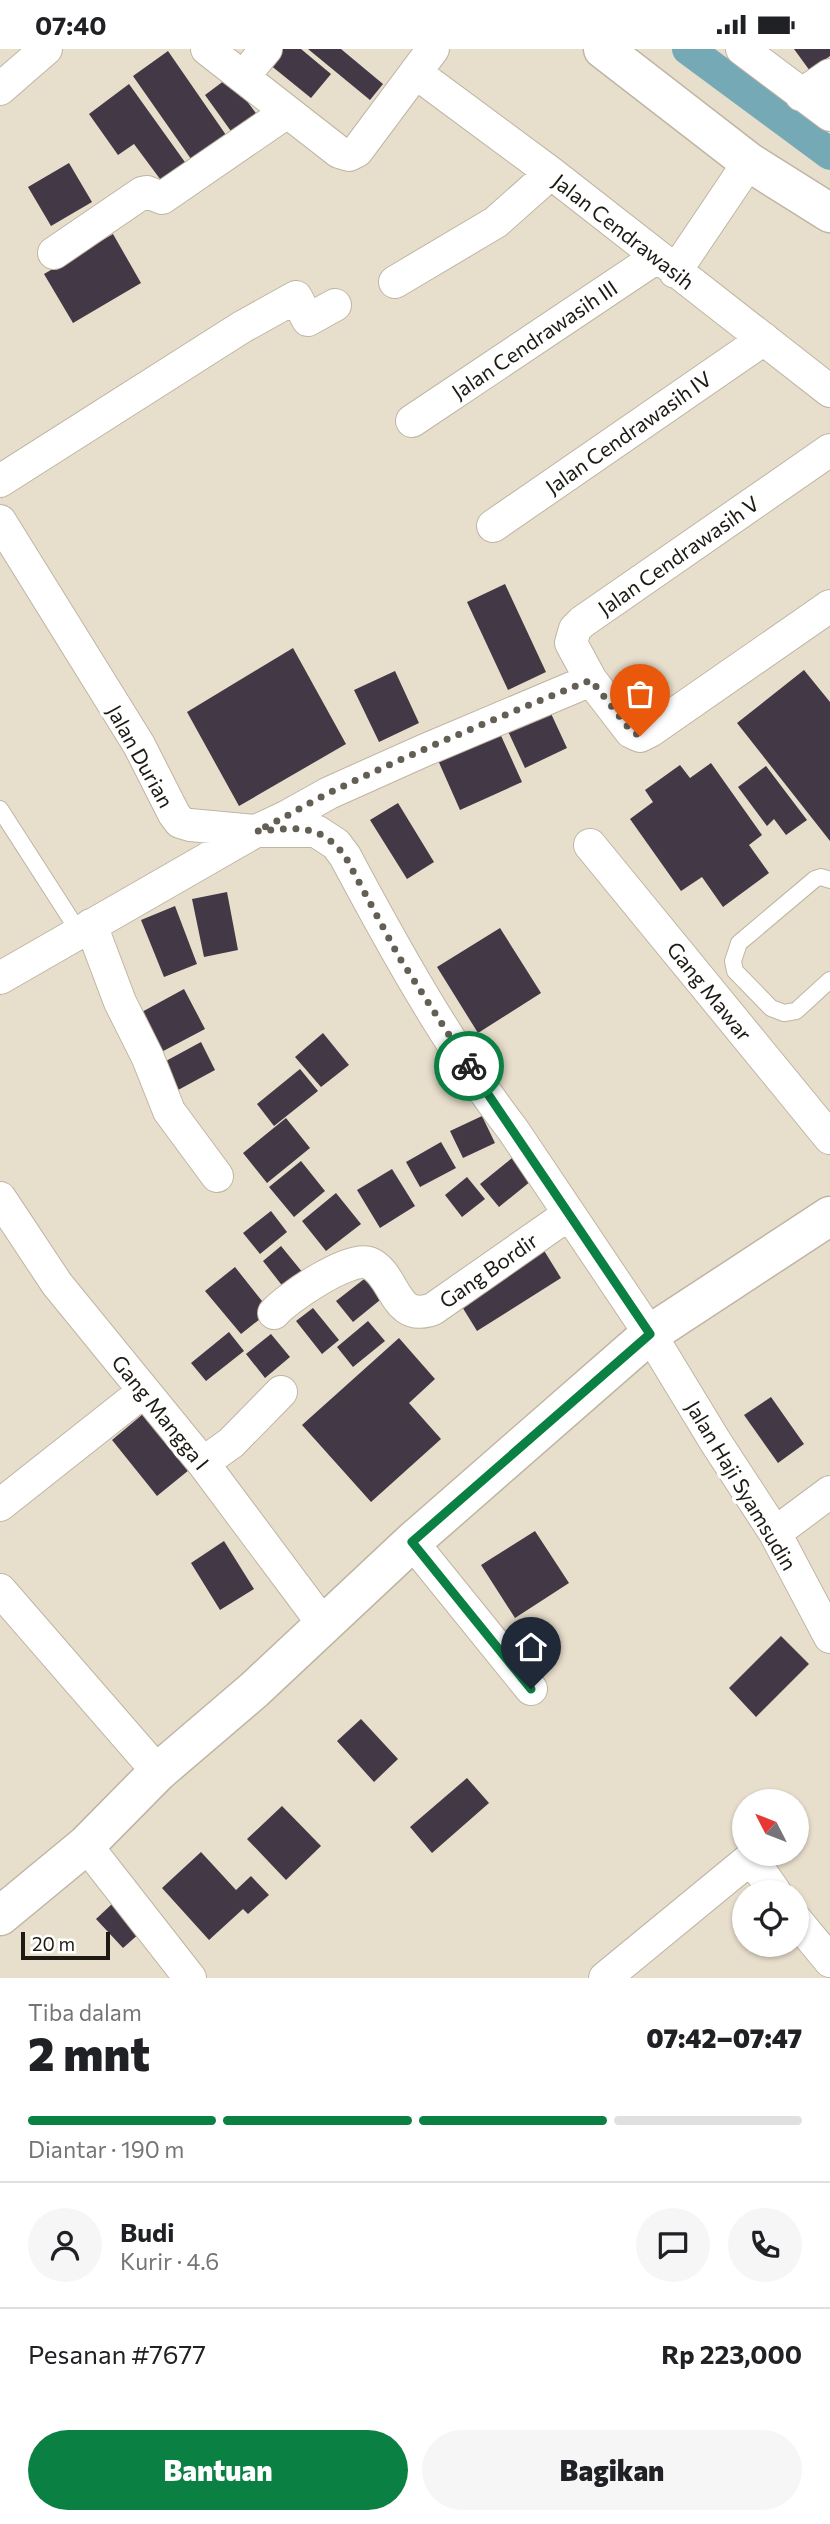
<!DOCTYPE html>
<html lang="id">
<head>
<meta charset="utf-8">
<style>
  :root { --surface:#fff; --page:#f6f6f6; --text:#202124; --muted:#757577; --line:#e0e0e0; --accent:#0b8043 }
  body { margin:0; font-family:Commissioner,sans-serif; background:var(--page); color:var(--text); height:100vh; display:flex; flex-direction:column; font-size:26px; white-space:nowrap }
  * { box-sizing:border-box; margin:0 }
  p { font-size:23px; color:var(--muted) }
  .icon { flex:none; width:38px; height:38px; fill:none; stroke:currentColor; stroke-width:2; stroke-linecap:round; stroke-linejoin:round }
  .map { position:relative; height:1929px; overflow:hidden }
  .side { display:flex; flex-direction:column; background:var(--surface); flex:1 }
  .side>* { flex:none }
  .needle { width:46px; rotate:312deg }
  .controls { position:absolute; left:732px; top:1740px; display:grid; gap:14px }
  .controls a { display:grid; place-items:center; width:77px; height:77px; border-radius:50%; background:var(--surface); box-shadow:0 2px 5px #0004; font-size:35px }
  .scale { position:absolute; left:21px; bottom:18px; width:89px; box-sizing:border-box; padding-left:7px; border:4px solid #1d1a13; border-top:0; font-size:19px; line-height:24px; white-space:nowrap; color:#1d1a13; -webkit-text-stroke:5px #fff; paint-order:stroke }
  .pin { position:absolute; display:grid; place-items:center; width:60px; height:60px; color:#fff; margin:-72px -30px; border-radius:50% 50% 50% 0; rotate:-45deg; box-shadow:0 0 7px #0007 }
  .pin .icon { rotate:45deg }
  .courier { position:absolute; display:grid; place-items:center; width:70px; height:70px; margin:-35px; border:5px solid #0b8043; border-radius:50%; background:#fff; color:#222; box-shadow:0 2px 9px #0007 }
  .overview em { font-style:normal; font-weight:800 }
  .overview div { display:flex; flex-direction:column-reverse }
  .overview { display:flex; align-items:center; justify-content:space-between; height:119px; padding:0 28px }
  h1 { font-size:46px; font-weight:800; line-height:52px }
  .bar { display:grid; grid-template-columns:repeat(4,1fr); gap:10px 7px; align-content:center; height:84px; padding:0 28px }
  .bar i { height:9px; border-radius:5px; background:var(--line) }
  .bar .current { background:var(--accent) }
  .bar p { grid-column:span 4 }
  .line { display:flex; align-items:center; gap:18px; padding:0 28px; border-top:2px solid var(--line) }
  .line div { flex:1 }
  .round { display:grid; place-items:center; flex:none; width:74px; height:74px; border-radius:37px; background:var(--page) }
  .button { display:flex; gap:14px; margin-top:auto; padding:14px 28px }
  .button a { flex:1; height:80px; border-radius:42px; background:var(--accent); color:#fff; font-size:28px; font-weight:800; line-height:80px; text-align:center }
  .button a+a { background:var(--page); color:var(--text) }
  .status { display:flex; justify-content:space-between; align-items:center; height:49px; padding:0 35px; background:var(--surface); direction:ltr }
  .status svg { height:19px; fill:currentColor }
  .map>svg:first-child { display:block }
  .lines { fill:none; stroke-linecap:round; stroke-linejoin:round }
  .canal { stroke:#76a9b6; stroke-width:32 }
  .building { fill:#433846 }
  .service-casing { stroke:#bfb5a3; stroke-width:18 }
  .minor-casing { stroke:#bfb5a3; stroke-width:34 }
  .tertiary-casing { stroke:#bfb5a3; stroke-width:41 }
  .service { stroke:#fff; stroke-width:16 }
  .minor { stroke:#fff; stroke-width:32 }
  .tertiary { stroke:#fff; stroke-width:38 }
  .done { stroke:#645f54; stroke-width:7; stroke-dasharray:0 12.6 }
  .route { stroke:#0b8043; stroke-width:9 }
  .labels { text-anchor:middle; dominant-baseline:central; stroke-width:7; stroke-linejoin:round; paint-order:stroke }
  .street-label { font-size:21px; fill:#1d1a13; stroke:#fff }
</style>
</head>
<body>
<div class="status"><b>07:40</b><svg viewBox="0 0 49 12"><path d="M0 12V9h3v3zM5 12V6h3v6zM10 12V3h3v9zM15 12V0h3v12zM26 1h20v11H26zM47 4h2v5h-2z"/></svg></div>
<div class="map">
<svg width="830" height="1929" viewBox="0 0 830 1929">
  <rect width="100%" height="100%" fill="#e8decc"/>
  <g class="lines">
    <!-- canal -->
    <path class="canal" d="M688,0L830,105"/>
  </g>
  <!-- building -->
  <path class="building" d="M282,0H301L331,25L311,49L269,15Z
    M308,0H341L383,35L370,51Z
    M794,0H830V7L810,22Z
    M168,2L226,86L191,110L133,27Z
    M229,28L258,67L233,85L205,46Z
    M129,35L187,116L163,134L134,95L118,106L89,65Z
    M69,114L92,153L51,177L28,138Z
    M113,185L141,234L73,274L44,225Z
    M505,535L546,623L508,641L467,553Z
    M293,599L346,695L239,757L187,663Z
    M804,621L830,653V792L737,674Z
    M395,622L419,674L379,693L354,641Z
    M548,658L567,699L525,719L506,678Z
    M498,680L522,733L460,761L437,709Z
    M711,714L762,786L749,796L769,824L723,858L702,828L681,842L630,770L653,753L645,741L680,716L690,729Z
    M766,717L807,771L786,786L774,770L767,777L738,738Z
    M398,754L434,813L407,830L370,771Z
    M227,843L238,901L204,908L192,850Z
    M175,857L197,915L164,928L141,871Z
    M500,879L541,944L478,984L437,918Z
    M184,940L205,980L150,1009L129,970Z
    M323,984L349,1016L321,1038L295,1008Z
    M201,993L215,1021L167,1047L153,1019Z
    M300,1020L318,1042L274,1077L257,1055Z
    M482,1067L495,1094L463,1109L450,1082Z
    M286,1069L310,1099L267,1134L243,1104Z
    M441,1093L456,1119L420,1138L406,1113Z
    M517,1105L536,1128L499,1158L480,1135Z
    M301,1112L325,1142L294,1168L269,1138Z
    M392,1120L415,1157L380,1179L357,1141Z
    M467,1128L485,1150L462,1168L445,1146Z
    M336,1144L361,1175L326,1202L302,1172Z
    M271,1162L287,1183L260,1205L243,1184Z
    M540,1195L561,1229L477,1282L456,1248Z
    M281,1197L303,1224L284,1239L263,1212Z
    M235,1218L270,1262L241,1285L205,1242Z
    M368,1227L385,1247L353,1273L336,1252Z
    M313,1259L339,1291L322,1305L296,1272Z
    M368,1272L385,1292L353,1318L337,1298Z
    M229,1283L244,1302L206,1332L191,1314Z
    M271,1285L290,1308L265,1329L246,1305Z
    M399,1289L435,1330L409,1354L441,1390L371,1453L302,1376Z
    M771,1348L804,1395L778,1414L744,1366Z
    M143,1365L189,1421L157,1447L112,1391Z
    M535,1482L569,1534L515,1569L481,1516Z
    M224,1492L254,1540L220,1561L191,1514Z
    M781,1587L809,1615L756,1668L729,1639Z
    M361,1670L398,1710L374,1733L337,1692Z
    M467,1729L489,1754L432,1804L410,1778Z
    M282,1757L321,1797L286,1831L247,1790Z
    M201,1803L236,1841L251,1827L269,1846L248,1865L243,1860L209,1891L162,1839Z
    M113,1854L141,1883L123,1899L96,1870Z"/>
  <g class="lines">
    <defs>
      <path id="service" d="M0,760L79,883
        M830,831L821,828L815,830L739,894L733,912L735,922L771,959L784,964L796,962L830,931"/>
      <path id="minor" d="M207,0L339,103L349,106L357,102L433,0
        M742,0L830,66
        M416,24L551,124L830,342
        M244,27L266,0
        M0,40L46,0
        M801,46L830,26
        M54,204L142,144L147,143L162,149L287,63
        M675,223L749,113
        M395,233L496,173L551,124
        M412,372L657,208
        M830,401L582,573L575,580L571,594L591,631L631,683L640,687L650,682L830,557
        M0,432L242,278L296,248L308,271L335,256
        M0,472L139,696L174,765L180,773L190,776L256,782H316L336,795L345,807C395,901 448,996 513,1081L650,1285L715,1392L775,1484L830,1588
        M493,477L764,290
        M590,796L830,1089
        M91,876L120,953L148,1009L169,1062L217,1127
        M0,929L256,782L286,768L329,744L425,701L591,631
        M0,1149L57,1235L203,1414L324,1576
        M274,1264C287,1249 350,1206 369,1214C396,1225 393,1275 433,1260L569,1165
        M203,1414L231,1394L281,1343
        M0,1456L144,1342
        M775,1484L830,1443
        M412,1493L531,1640
        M0,1541L158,1723
        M86,1796L190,1929
        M796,1871L830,1912
        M605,1929L751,1809L775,1843"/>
      <path id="tertiary" d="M603,0L749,113L830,164
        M0,1867L86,1796L158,1723L254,1641L412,1493L650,1285L830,1167"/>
    </defs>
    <!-- service casing -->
    <use href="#service" class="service-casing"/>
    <!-- minor casing -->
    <use href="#minor" class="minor-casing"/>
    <!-- tertiary casing -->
    <use href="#tertiary" class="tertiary-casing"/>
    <!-- service -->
    <use href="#service" class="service"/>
    <!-- minor -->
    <use href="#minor" class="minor"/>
    <!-- tertiary -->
    <use href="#tertiary" class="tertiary"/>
  </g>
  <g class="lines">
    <!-- done -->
    <path class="done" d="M469,1017L399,908L345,807C318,772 295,780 256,782C282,771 306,755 331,743C416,702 504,666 591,631L631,682L640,687"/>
    <!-- route -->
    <path class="route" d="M469,1017L650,1285L412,1493L531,1640"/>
  </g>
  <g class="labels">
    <!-- street labels -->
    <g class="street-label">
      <text transform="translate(624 182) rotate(38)">Jalan Cendrawasih</text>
      <text transform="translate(534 290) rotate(-34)">Jalan Cendrawasih III</text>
      <text transform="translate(628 383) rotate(-35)">Jalan Cendrawasih IV</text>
      <text transform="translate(678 506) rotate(-35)">Jalan Cendrawasih V</text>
      <text transform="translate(141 707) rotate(61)">Jalan Durian</text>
      <text transform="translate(710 942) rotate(51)">Gang Mawar</text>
      <text transform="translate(488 1221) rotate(-35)">Gang Bordir</text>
      <text transform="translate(161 1363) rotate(51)">Gang Mangga I</text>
      <text transform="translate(742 1436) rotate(59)">Jalan Haji Syamsudin</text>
    </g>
  </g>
</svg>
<div class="controls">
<a><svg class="needle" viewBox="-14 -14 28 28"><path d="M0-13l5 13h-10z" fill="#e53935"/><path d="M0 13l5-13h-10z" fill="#757577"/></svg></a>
<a><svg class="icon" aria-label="locate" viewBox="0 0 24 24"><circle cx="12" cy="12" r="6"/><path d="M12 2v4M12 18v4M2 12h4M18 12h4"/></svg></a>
</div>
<div class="scale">20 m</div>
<div class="pin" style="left:640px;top:687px;background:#ea580c"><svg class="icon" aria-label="bag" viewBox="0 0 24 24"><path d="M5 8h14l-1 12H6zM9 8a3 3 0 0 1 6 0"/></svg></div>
<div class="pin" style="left:531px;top:1640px;background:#1f2937"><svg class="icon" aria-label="home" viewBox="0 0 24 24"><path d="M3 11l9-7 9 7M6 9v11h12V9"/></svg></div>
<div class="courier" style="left:469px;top:1017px"><svg class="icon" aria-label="bike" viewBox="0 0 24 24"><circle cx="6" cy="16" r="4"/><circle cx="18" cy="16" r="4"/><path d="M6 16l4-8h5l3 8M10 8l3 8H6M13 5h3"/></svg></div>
</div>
<section class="side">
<div class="overview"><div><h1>2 mnt</h1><p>Tiba dalam</p></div><em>07:42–07:47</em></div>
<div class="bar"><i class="current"></i><i class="current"></i><i class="current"></i><i></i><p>Diantar · 190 m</p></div>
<div class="line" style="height:126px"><a class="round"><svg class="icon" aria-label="person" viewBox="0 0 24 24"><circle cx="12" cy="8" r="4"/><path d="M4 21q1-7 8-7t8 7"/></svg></a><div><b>Budi</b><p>Kurir · 4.6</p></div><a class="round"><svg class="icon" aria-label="chat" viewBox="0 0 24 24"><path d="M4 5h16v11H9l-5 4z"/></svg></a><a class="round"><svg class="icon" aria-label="phone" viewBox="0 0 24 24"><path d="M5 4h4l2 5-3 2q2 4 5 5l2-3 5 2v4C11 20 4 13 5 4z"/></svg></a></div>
<div class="line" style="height:91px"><div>Pesanan #7677</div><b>Rp 223,000</b></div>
<div class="button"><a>Bantuan</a><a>Bagikan</a></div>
</section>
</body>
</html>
